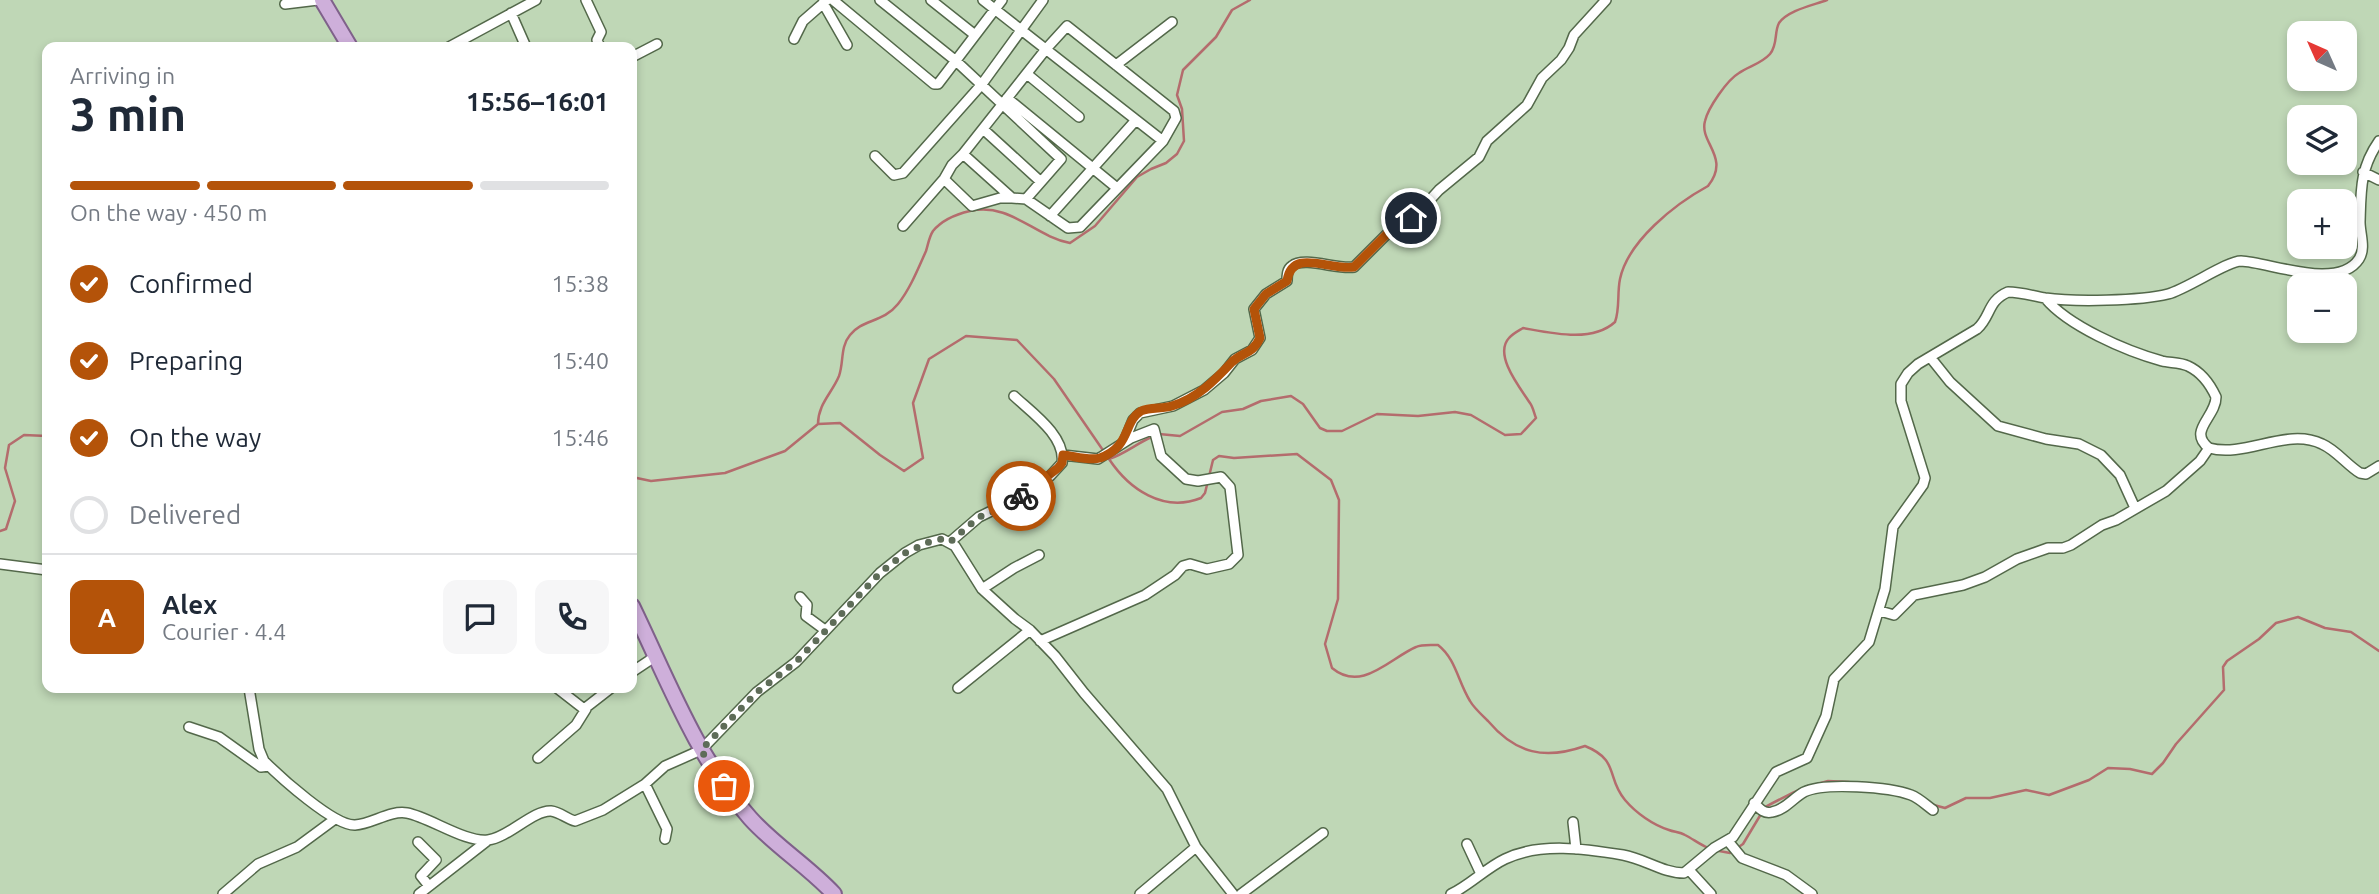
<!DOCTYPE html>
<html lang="en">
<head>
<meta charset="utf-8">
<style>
  :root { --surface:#fff; --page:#f6f6f7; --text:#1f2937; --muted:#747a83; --line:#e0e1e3; --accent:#b45309 }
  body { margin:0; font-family:Ubuntu,sans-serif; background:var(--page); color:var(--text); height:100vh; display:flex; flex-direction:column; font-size:26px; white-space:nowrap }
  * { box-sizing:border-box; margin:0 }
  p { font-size:23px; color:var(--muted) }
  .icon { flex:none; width:38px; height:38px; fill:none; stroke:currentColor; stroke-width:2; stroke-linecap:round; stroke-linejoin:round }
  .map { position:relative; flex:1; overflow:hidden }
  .sheet { position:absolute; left:42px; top:42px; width:595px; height:651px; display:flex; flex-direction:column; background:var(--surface); border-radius:14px; box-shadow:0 4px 10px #0003 }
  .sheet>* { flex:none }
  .needle { width:46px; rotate:315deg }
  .controls { position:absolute; left:2287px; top:21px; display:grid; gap:14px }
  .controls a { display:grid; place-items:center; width:70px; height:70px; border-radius:14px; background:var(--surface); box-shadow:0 4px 10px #0003; font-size:35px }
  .pin { position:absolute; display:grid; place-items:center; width:60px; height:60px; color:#fff; margin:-30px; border:4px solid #fff; border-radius:50%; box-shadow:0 2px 7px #0007 }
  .courier { position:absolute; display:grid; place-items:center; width:70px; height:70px; margin:-35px; border:5px solid #b45309; border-radius:50%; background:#fff; color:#222; box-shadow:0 2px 9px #0007 }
  .summary em { font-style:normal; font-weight:600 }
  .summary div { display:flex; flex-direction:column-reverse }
  .summary { display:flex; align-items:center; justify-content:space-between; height:119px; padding:0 28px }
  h1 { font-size:46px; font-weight:600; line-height:52px }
  .bar { display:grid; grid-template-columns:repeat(4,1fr); gap:10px 7px; align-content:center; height:84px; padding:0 28px }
  .bar i { height:9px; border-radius:5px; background:var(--line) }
  .bar .active { background:var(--accent) }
  .bar p { grid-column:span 4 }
  .line { display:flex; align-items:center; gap:18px; padding:0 28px; border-top:2px solid var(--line) }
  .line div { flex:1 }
  .round { display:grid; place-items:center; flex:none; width:74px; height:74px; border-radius:14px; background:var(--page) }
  ol { padding:0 28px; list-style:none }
  li { display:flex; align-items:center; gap:21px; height:77px }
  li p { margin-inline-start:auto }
  li .icon { padding:7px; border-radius:50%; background:var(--accent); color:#fff; stroke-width:4 }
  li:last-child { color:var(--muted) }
  li i { width:38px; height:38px; border:4px solid var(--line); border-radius:50% }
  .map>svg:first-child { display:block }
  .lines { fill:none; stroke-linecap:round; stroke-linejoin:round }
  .stream { stroke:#b46c6d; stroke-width:2.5 }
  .minor-casing { stroke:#53684a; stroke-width:12 }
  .primary-casing { stroke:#7f618a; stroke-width:18 }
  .minor { stroke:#fff; stroke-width:9 }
  .primary { stroke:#ceafda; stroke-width:14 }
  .done { stroke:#5e6c58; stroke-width:7; stroke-dasharray:0 12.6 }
  .route { stroke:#b45309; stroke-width:9 }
</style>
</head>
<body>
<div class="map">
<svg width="2379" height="894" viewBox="0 0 2379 894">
  <rect width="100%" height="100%" fill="#bfd7b6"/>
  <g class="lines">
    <!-- stream -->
    <path class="stream" d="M818,424C818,404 832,393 839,376C844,362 840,347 850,335C862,319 883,323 898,304C910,289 918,269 926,251C928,245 929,237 933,231C942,220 957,214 970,211C1010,202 1034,236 1070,243L1095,226L1137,177L1151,169L1166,163L1177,154L1184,141L1182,109L1177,95L1183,70L1216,37L1232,10L1250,0
      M1159,434L1180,436L1222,412L1243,409L1261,401L1291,396L1303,404L1320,428L1327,431H1342L1377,414L1418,416L1455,412L1471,415L1505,435L1521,434L1536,418C1534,413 1533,407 1530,403C1521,389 1493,355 1509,338C1512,334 1518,331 1523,328C1551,333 1592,343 1615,322C1620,309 1617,293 1620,279C1628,241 1675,204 1708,186C1731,157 1699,143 1705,121C1708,108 1727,80 1739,73C1749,66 1761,64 1770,54C1778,45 1774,32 1779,23C1788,10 1814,5 1827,0
      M1109,459C1129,489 1163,513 1201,498L1205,493L1213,460L1219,456L1234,458L1297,454L1331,480L1339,500L1338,599L1325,644L1332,668C1362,693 1390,658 1416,647C1422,644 1431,645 1438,645C1456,659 1458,682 1470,701C1474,708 1482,715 1488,721C1516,754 1545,760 1585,746C1620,760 1606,778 1625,800C1636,813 1653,825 1669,830C1674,832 1680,832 1685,835C1693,839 1699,844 1708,848
      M632,477L651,481L725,473L785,451L818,424L840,423L880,455L904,471L923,458L913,403L929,359L966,336L1017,340L1054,379L1109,459C1125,454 1137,443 1152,437
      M0,531L6,529L15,501L5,468L9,445L24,435L47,436
      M1814,785L1828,781L1849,782
      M1901,788L1920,795
      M1930,804L1945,808L1966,798H1990L2026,790L2049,795L2089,780L2108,768L2130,769L2152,774L2163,763L2176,744L2224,690L2223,667L2227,661L2259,639L2276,623L2298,617L2325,628L2351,632L2379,651
      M1764,808C1768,805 1802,788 1808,786
      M1714,850L1730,853L1743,844L1761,814"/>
    <defs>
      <path id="minor" d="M586,0L601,32L597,40L600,47
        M833,0L934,84H938L1002,0
        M880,0L956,61L1061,159L1026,199
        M931,0L975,35
        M983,0L1163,141
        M823,3L847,45
        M285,4L318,0
        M511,13L526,47
        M1067,26L1174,111L1176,118L1163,141L1080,227L1068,228L1026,199L1012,198L963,154L1046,49Z
        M794,39L803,21L827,0
        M449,47L536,0
        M632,57L657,44
        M1116,65L1172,22
        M1027,74L1079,117
        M1007,98L1117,188
        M983,129L1041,182
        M875,156L894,175L903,173L982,84L1043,0
        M2363,172L2379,180
        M944,179L972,206L1000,198H1011
        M1050,216L1136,120
        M903,226L944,179L952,165L963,154
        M2045,298C2068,326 2126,351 2162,361C2170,363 2180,362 2188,366C2201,372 2210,384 2216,397C2216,417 2187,431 2209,448C2246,458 2287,427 2322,444C2336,450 2347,465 2360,473L2366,474L2379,466
        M1930,357L1950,382L1998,426L2046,439L2079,444L2101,455L2120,475L2135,508
        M1124,442L1133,420L1140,413L1173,406L1204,390L1224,373L1235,359L1252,350L1260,338L1254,309L1266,294L1287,281C1287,276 1287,269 1292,266C1304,256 1338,270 1354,267L1397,224L1418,213L1439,190L1479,157L1487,141L1527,105L1542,78L1561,60L1569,48L1574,35L1606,0
        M950,542L979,517L1014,500L1050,476L1062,463C1066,436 1031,412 1014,396
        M0,564L47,570
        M982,589L1014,568L1039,555
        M800,597L807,605L806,616L825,630
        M1880,611L1894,615L1914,595L1963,585L1985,577L2017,559L2048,548H2063L2071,545L2102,525L2116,520L2166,491L2200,461L2209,448
        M1040,641L1145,595L1175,575L1183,566L1190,564L1207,569L1229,564L1238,555L1230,487L1221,477L1198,481L1186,479L1161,456L1154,429L1131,438L1098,459L1063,455
        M632,672L656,656
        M249,688L259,749L264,761C280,777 334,826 355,825C372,824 390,810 407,813C429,817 466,843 488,840C508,838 533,810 551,811C560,812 567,819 575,821L603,810L645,784L665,766L701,750L757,692L796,662L880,573L905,553L919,545L942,539L955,546L982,589L1015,619L1030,630L1055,656L1084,693L1167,789L1196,847L1233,894
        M557,688L584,709L611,688
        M958,688L1030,630
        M189,727L219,737L261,767L269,766
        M538,758L576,725L586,709
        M645,784L667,829L665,839
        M1754,803C1760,809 1764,814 1772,812C1785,810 1793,798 1804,792C1824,782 1890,787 1911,795C1919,798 1926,805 1933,810
        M1573,822L1576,849
        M1728,841L1742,858L1786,875L1812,894
        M418,842L436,860L421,876L429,886
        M1467,844L1481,874
        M1689,870L1711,894
        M223,894L258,864L297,847L335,819
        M419,894L487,841
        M1140,894L1196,847
        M1241,894L1323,833
        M1451,894C1470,885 1486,868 1505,859C1540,842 1586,849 1623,855C1645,859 1663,873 1684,873L1714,848L1733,837L1776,772L1807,758L1826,716L1834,679L1869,642L1885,589L1893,527L1923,485L1925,478L1901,401V384L1908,373L1918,364L1977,329C1991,317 1987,301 2008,292C2021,292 2033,296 2045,298C2074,302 2140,301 2168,294C2187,289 2227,261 2241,261C2269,262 2338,291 2359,259C2366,248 2360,234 2360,222C2361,190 2360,168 2379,141"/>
      <path id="primary" d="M322,0L350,47
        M632,606C667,678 696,757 750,818C775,846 808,866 834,894"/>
    </defs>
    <!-- minor casing -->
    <use href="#minor" class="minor-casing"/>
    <!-- primary casing -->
    <use href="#primary" class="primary-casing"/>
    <!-- minor -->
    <use href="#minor" class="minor"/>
    <!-- primary -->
    <use href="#primary" class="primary"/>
  </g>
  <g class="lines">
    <!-- done -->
    <path class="done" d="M724,786L701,750L757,692L796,662L880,573L905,553L931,541L942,539L950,542L979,517L998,510L1021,496"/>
    <!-- route -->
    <path class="route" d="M1021,496L1058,468L1062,463L1063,455C1074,456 1089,461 1100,458C1131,447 1123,422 1141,411C1150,407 1163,409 1172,406C1198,398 1215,380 1232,362C1242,352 1252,355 1260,338L1254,309L1266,294L1287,281C1292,247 1329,271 1354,267L1397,224L1411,218"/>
  </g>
</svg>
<div class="controls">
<a><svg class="needle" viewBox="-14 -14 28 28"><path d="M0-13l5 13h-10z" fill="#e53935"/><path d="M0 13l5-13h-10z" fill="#747a83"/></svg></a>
<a><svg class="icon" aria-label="layers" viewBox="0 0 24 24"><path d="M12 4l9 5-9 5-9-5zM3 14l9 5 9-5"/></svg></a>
<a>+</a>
<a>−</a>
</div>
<div class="pin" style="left:724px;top:786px;background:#ea580c"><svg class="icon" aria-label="bag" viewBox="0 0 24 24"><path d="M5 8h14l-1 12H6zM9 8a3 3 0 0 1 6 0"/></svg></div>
<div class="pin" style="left:1411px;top:218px;background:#1f2937"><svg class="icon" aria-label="home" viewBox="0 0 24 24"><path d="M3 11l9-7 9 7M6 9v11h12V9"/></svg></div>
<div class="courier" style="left:1021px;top:496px"><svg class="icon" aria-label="bike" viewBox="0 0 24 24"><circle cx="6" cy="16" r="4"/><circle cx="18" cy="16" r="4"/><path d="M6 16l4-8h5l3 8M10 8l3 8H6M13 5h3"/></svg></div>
<section class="sheet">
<div class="summary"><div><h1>3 min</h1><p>Arriving in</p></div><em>15:56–16:01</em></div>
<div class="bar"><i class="active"></i><i class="active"></i><i class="active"></i><i></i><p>On the way · 450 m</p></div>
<ol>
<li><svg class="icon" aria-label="check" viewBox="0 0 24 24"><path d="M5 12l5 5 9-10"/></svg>Confirmed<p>15:38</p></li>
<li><svg class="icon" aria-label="check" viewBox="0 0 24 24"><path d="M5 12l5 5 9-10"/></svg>Preparing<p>15:40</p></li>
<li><svg class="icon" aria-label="check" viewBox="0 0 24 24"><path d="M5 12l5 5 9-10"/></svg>On the way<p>15:46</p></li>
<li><i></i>Delivered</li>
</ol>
<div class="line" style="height:126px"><b class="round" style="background:var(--accent);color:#fff">A</b><div><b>Alex</b><p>Courier · 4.4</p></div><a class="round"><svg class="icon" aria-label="chat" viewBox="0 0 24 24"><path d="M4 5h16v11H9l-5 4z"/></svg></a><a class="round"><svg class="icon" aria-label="phone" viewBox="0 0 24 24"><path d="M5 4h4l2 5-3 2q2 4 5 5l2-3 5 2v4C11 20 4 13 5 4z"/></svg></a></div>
</section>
</div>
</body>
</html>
